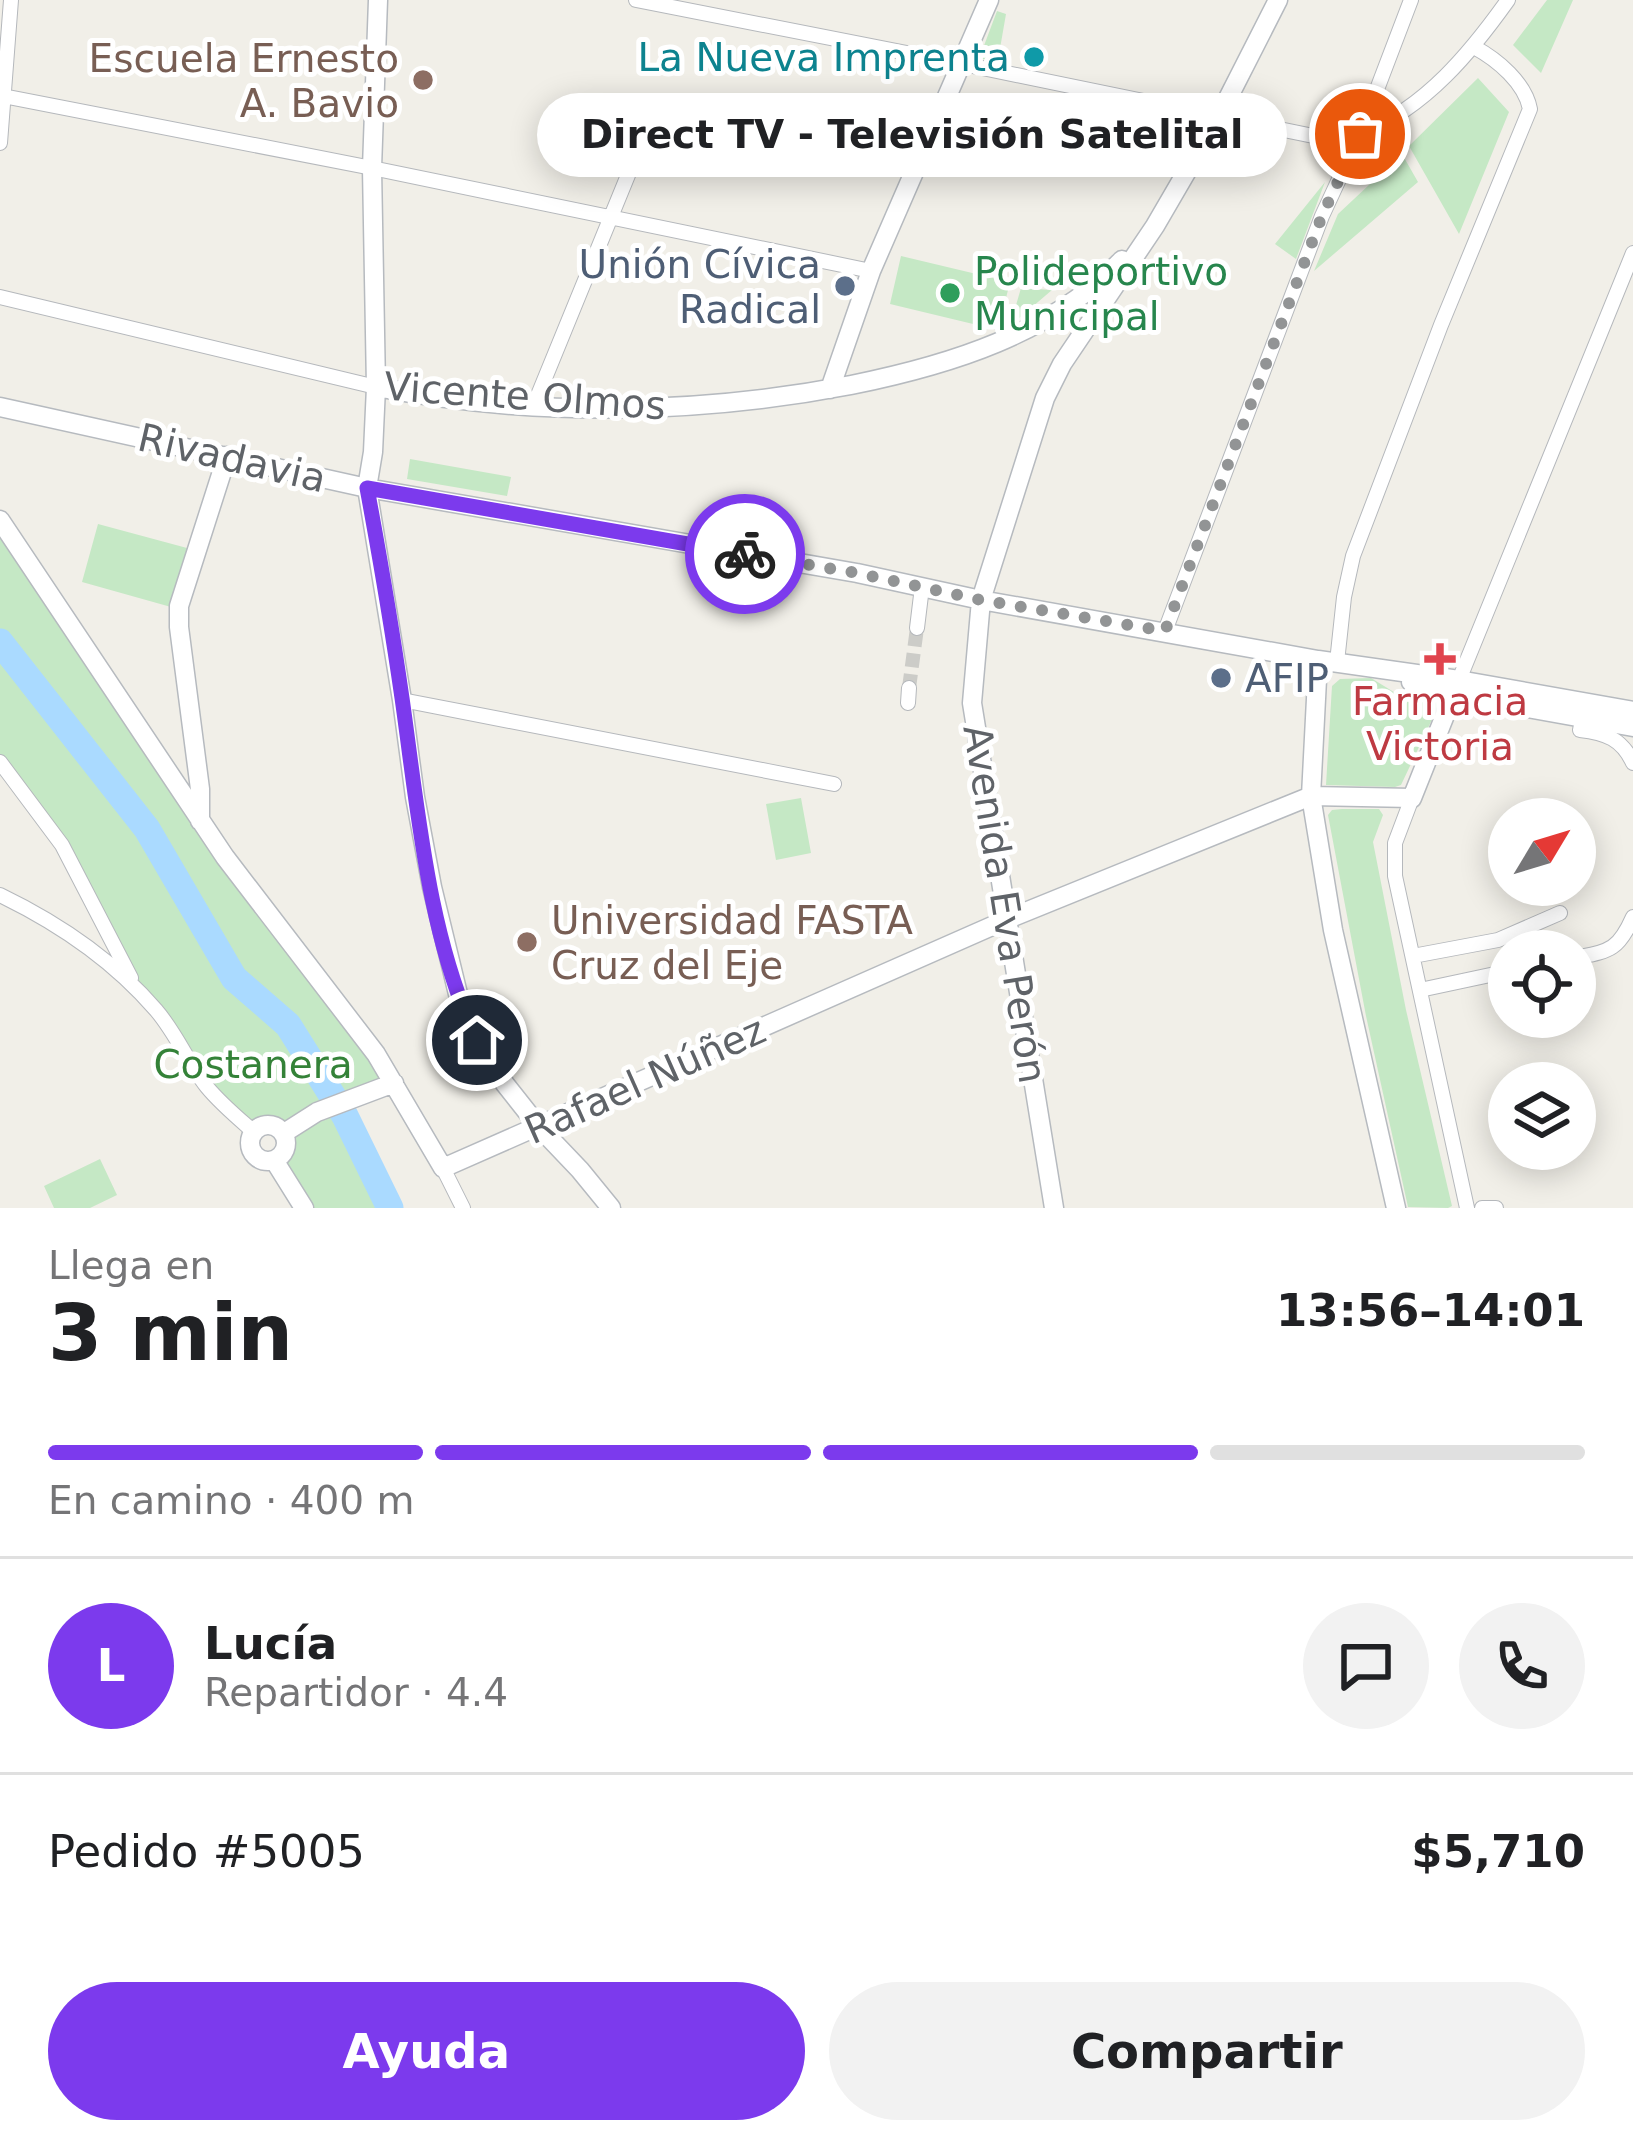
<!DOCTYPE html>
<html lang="es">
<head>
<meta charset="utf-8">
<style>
  :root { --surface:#fff; --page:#f2f2f2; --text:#202124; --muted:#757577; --line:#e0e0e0; --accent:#7c3aed }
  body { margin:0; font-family:"DejaVu Sans",sans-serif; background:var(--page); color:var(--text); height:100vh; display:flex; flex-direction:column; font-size:45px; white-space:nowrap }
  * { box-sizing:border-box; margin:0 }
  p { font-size:39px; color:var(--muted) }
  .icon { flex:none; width:66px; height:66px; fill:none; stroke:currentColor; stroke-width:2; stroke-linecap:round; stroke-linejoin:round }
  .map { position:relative; height:1208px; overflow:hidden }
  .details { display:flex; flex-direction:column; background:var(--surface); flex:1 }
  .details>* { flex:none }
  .needle { width:78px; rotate:52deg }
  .controls { position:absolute; left:1488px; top:798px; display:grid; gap:24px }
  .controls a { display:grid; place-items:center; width:108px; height:108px; border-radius:50%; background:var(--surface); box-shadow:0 6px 30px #0003; font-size:60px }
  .pin { position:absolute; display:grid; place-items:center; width:102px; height:102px; color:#fff; margin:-51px; border:6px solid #fff; border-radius:50%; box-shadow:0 3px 12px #0007 }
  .courier { position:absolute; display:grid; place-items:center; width:120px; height:120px; margin:-60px; border:9px solid #7c3aed; border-radius:50%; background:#fff; color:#222; box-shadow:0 3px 15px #0007 }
  .bubble { position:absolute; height:84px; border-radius:42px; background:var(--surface); box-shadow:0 6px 30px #0003; font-size:39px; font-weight:700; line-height:84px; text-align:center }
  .head em { font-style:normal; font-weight:700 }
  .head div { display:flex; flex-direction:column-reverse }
  .head { display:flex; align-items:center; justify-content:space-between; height:204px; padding:0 48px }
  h1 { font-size:78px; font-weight:700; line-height:90px }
  .bar { display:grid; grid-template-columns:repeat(4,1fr); gap:18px 12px; align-content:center; height:144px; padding:0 48px }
  .bar i { height:15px; border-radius:9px; background:var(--line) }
  .bar .current { background:var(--accent) }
  .bar p { grid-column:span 4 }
  .line { display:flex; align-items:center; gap:30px; padding:0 48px; border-top:3px solid var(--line) }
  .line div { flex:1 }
  .round { display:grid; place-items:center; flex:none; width:126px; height:126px; border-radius:63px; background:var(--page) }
  .button { display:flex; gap:24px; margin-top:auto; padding:24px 48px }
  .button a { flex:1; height:138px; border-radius:72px; background:var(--accent); color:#fff; font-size:48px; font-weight:700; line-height:138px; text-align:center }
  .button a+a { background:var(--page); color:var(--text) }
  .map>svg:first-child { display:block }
  .green { fill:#c5e8c5 }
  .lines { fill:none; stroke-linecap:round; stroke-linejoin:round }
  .river { stroke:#aadaff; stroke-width:27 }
  .street-tunnel { stroke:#ccccc8; stroke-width:14; stroke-dasharray:14 7; stroke-linecap:butt }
  .street-casing { stroke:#b5b8bc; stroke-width:16 }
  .secondary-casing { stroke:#b6babf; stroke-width:21 }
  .street { stroke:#fff; stroke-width:14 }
  .secondary { stroke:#fff; stroke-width:18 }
  .done { stroke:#929495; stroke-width:12; stroke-dasharray:0 21.6 }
  .route { stroke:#7c3aed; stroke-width:15 }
  .culture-dot { fill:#0f9aa8; stroke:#fff; stroke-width:4.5 }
  .education-dot { fill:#8d6e63; stroke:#fff; stroke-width:4.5 }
  .service-dot { fill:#5c6f8a; stroke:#fff; stroke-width:4.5 }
  .leisure-dot { fill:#2e9e5b; stroke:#fff; stroke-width:4.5 }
  .health-dot { fill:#e0444e; stroke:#fff; stroke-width:4.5 }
  .labels { text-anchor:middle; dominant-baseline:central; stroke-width:10; stroke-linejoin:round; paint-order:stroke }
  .culture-label { font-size:39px; fill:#0d838f; stroke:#fff; text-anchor:end }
  .education-label { font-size:39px; fill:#785e54; stroke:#fff; text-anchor:end }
  .service-label { font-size:39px; fill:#4e5e75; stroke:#fff; text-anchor:end }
  .leisure-label { font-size:39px; fill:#27864d; stroke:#fff; text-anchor:start }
  .street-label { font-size:39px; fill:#5f6368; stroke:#fff }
  .health-label { font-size:39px; fill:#be3a42; stroke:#fff }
  .park-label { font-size:39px; fill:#348238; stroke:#fff }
</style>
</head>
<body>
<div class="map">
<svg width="1633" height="1208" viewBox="0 0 1633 1208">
  <rect width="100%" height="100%" fill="#f1efe8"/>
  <!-- green -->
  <path class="green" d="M1547,0H1573L1541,73L1513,45Z
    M997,11L1006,14L998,60L979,59Z
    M1478,78L1509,112L1459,234L1409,146Z
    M1402,154L1418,182L1314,271L1338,214Z
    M1325,182L1296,259L1275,244Z
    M901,256L1010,282L998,330L890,304Z
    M1021,288L1052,290L1010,326Z
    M410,459L511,477L507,496L407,479Z
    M0,520L394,1083L338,1104L390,1208H304L281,1156L286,1141C278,1126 268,1120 254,1132L221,1103L136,988L62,845L0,757V642L51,705L0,635Z
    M98,524L187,548L171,607L82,582Z
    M1371,678L1397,694L1431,698L1436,703L1437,709L1401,785L1395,787L1326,785L1332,686L1340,679Z
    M801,798L811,853L776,860L766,804Z
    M1342,809H1379L1383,815L1373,842L1406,1010L1452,1206L1448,1208L1408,1207L1366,1016L1328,815L1332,810Z
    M100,1159L117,1195L90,1208H54L44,1186Z"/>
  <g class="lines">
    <!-- river -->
    <path class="river" d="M0,642L147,829L234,978L288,1025L345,1116L390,1208"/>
    <!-- street-tunnel -->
    <path class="street-tunnel" d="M909,688L917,628"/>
    <defs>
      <path id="street" d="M636,0L963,64L1328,139C1340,137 1353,136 1364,132C1426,107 1471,52 1508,0
        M3,96L372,168L871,271
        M0,143L11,0
        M0,297L376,387
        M534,405L653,114L920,162
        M917,628L922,587
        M1165,631L1322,216L1360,134L1411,0
        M1337,662L1344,597L1353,556L1441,325L1530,109C1525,83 1498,60 1474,47
        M1459,680L1633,253
        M402,700L834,784
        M908,703L909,688
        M1582,720L1580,730C1606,733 1622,739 1633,763
        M0,762L62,845L131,978
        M1412,798L1395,843V876L1467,1208
        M0,895C58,923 113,960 156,1010C176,1033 188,1063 207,1087C221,1104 238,1118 254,1132
        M1413,956L1498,940L1560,913
        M1575,958C1609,951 1618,951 1633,917
        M1420,990L1509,971
        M443,1168L463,1208
        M1482,1208H1496"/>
      <path id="secondary" d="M378,0L372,168L376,387L373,452L367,488L402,700L415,797L432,887L458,994L477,1040L505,1084L539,1127L580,1170L611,1208
        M376,387C533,417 695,415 851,385C950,365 1051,334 1122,260
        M830,389L871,271L989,0
        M0,407L367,488L857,573L981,600L1318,660L1459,680L1633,711
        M0,520L225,857L376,1054L443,1168L1008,919L1311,796L1412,798L1459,680
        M1318,660L1311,796L1333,930L1396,1208
        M1411,682L1455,695L1633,727
        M200,821V789L179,627V606L227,456
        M250 1143a18 18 0 1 1 36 0a18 18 0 1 1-36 0Z
        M284,1133L317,1112L394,1083
        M274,1160L304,1208
        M1054,1208L972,703L981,600L1045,398L1062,364L1155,226L1219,116L1278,0"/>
    </defs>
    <!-- street casing -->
    <use href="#street" class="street-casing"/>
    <!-- secondary casing -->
    <use href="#secondary" class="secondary-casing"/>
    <!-- street -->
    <use href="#street" class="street"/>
    <!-- secondary -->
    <use href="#secondary" class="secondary"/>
  </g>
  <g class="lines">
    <!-- done -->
    <path class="done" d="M745,554L857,573L981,600L1165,631L1322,216L1360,134"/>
    <!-- route -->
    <path class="route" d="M477,1040C428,937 418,810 402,698C392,628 380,558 367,488L745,554"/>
  </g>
  <!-- markers -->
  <circle class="culture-dot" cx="1034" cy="57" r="12"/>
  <g class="education-dot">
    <circle cx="423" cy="80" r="12"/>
    <circle cx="527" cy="942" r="12"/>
  </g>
  <g class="service-dot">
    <circle cx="845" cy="286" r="12"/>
    <circle cx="1221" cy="678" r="12"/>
  </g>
  <circle class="leisure-dot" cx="950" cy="293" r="12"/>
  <path class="health-dot" d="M1434 641h12v12h12v12h-12v12h-12v-12h-12v-12h12z"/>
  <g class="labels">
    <!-- culture labels -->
    <g class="culture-label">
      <text x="1010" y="57">La Nueva Imprenta</text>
    </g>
    <!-- education labels -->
    <g class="education-label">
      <text x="399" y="58">Escuela Ernesto<tspan x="399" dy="45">A. Bavio</tspan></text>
      <text x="551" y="920" text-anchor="start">Universidad FASTA<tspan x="551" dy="45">Cruz del Eje</tspan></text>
    </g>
    <!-- service labels -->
    <g class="service-label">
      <text x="821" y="264">Unión Cívica<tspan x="821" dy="45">Radical</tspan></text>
      <text x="1245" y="678" text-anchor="start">AFIP</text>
    </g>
    <!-- leisure labels -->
    <g class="leisure-label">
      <text x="974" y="271">Polideportivo<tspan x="974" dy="45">Municipal</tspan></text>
    </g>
    <!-- street labels -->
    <g class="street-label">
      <text transform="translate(525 396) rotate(4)">Vicente Olmos</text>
      <text transform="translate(232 458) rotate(13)">Rivadavia</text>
      <text transform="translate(1005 904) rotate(81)">Avenida Eva Perón</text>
      <text transform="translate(645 1080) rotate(-24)">Rafael Núñez</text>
    </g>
    <!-- health labels -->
    <g class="health-label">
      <text x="1440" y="701">Farmacia<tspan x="1440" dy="45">Victoria</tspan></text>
    </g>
    <!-- park labels -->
    <g class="park-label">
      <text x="253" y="1064">Costanera</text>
    </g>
  </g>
</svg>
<div class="controls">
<a><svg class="needle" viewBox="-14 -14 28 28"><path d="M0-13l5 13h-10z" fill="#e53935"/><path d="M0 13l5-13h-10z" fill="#757577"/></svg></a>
<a><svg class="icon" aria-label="locate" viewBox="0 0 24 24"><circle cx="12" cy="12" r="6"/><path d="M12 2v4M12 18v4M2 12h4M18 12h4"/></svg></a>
<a><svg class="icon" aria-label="layers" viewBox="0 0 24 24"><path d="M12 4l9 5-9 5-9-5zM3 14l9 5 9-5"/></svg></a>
</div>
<div class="pin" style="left:1360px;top:134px;background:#ea580c"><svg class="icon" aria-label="bag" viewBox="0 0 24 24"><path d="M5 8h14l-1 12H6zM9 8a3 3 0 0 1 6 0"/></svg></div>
<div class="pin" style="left:477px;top:1040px;background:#1f2937"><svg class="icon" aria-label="home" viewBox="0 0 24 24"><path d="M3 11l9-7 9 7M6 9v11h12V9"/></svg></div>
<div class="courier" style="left:745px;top:554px"><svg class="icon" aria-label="bike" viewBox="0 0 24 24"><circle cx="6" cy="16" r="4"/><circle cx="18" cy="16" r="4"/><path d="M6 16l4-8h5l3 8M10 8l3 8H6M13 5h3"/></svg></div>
<div class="bubble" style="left:537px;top:93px;width:750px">Direct TV - Televisión Satelital</div>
</div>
<section class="details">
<div class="head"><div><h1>3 min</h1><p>Llega en</p></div><em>13:56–14:01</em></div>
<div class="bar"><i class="current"></i><i class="current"></i><i class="current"></i><i></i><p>En camino · 400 m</p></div>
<div class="line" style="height:216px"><b class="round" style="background:var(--accent);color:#fff">L</b><div><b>Lucía</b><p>Repartidor · 4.4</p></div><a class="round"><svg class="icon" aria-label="chat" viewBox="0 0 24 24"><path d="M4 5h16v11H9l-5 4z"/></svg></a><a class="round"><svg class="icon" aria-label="phone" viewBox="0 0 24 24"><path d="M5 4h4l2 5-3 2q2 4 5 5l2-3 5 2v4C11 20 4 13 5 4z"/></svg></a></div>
<div class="line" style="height:156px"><div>Pedido #5005</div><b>$5,710</b></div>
<div class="button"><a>Ayuda</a><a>Compartir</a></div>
</section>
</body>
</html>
